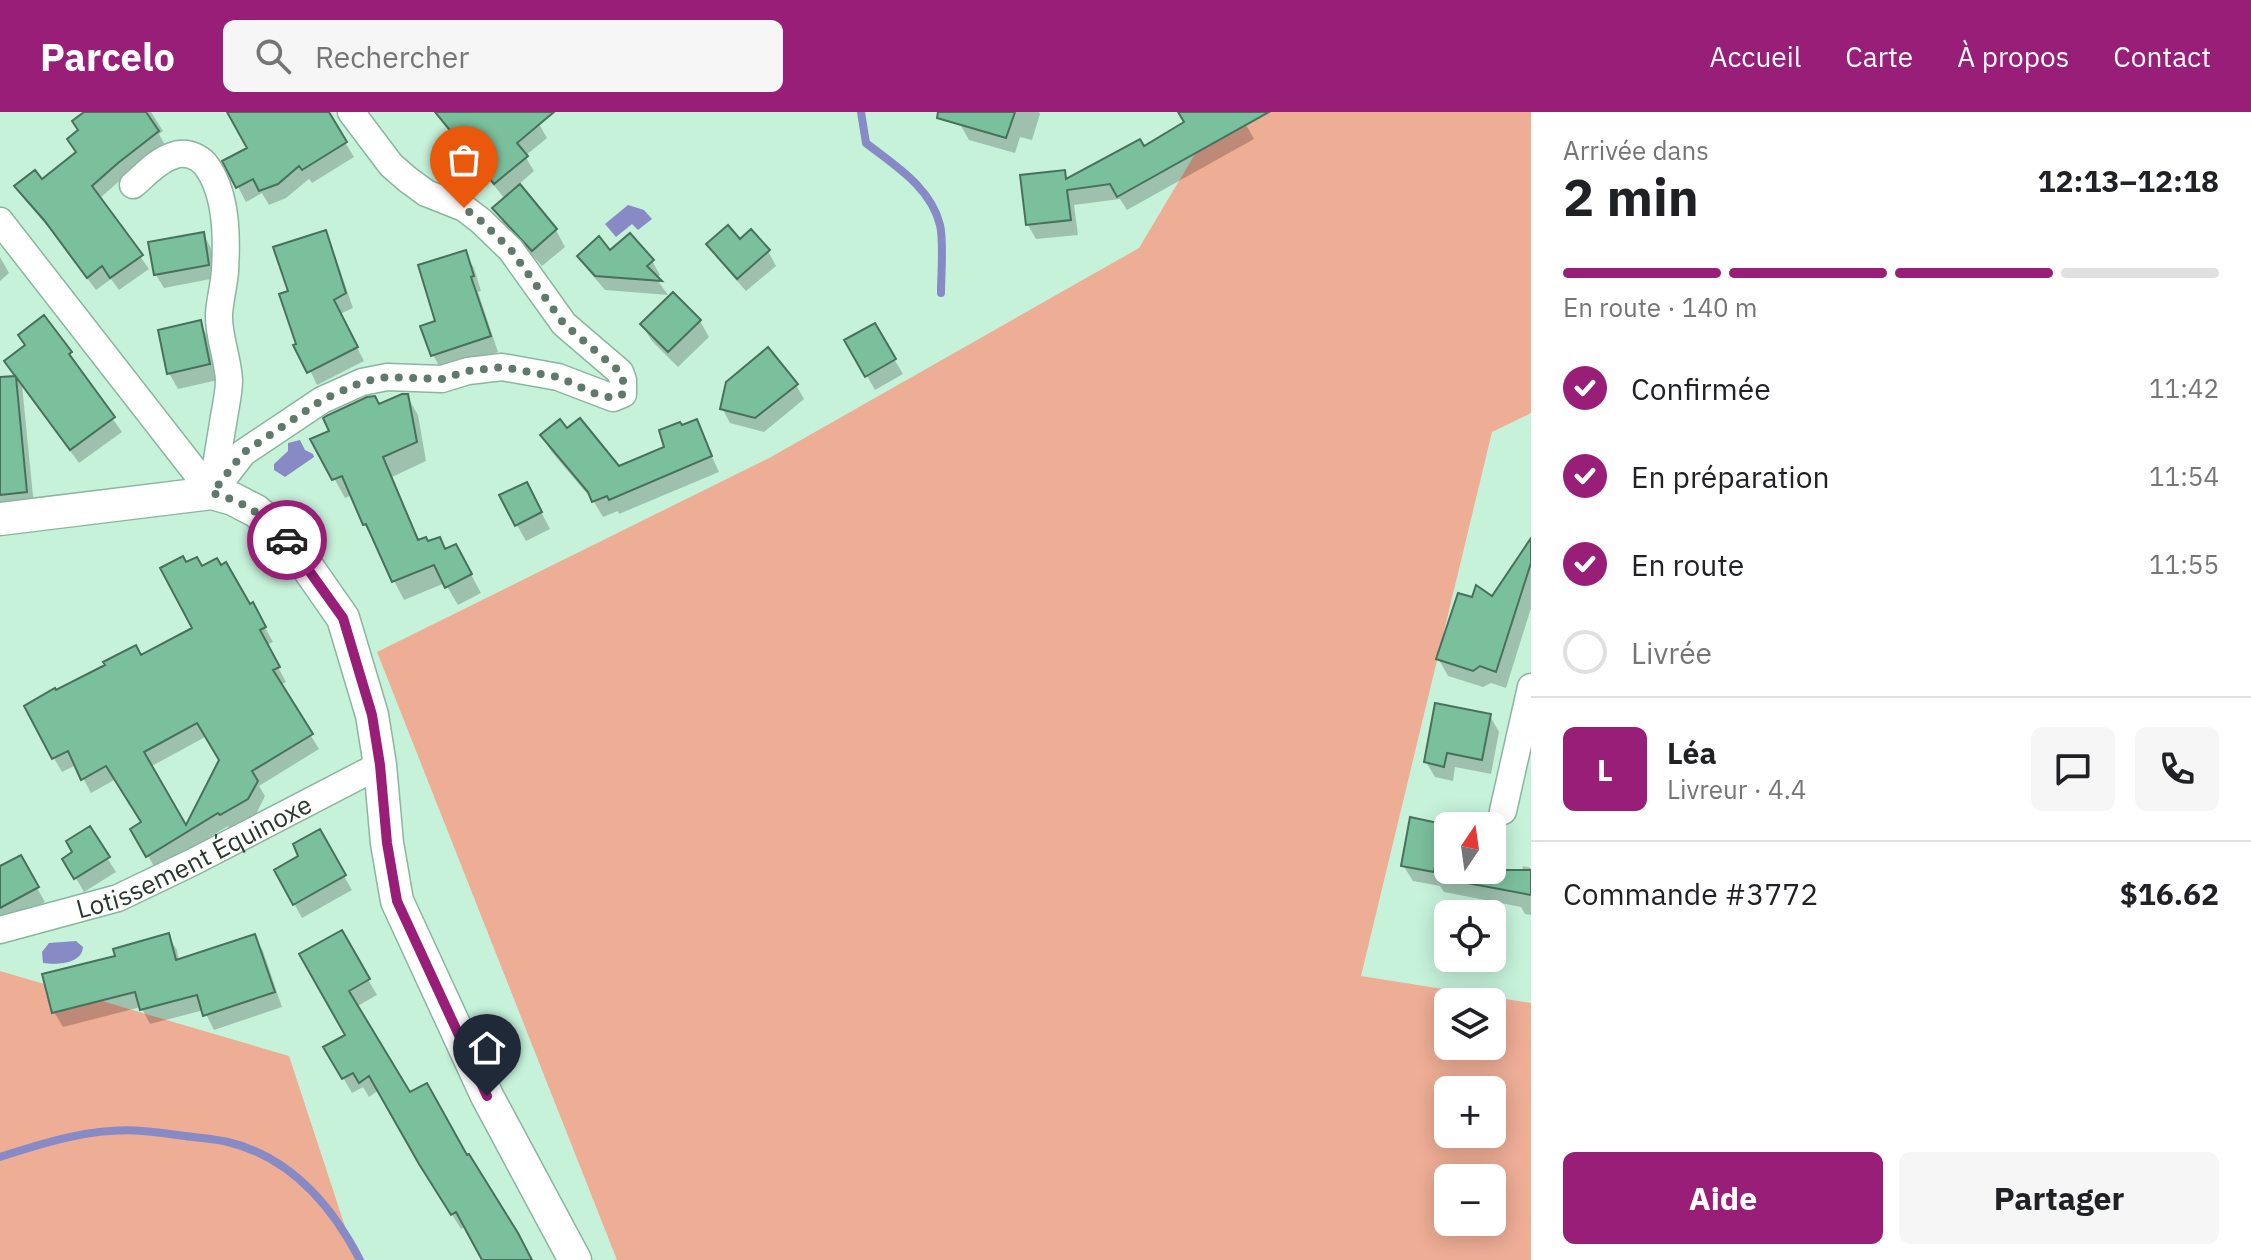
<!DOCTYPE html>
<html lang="fr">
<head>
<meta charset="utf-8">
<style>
  :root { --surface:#fff; --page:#f6f6f6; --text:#202124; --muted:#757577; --line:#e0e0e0; --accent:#981e78 }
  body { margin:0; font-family:"IBM Plex Sans",sans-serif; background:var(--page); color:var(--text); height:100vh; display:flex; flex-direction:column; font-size:30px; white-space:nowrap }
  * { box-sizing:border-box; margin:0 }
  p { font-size:26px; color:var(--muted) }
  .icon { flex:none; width:44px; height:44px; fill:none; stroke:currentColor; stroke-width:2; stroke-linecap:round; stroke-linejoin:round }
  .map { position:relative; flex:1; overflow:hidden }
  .sheet { display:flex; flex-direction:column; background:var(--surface); width:720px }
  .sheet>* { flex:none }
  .needle { width:52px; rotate:13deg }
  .controls { position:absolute; left:1434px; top:700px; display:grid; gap:16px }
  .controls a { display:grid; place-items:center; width:72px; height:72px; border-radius:12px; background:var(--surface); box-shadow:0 4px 20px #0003; font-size:40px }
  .pin { position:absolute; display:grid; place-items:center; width:68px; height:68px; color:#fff; margin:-82px -34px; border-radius:50% 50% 50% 0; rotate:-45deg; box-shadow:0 0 8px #0007 }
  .pin .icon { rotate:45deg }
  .courier { position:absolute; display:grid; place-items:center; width:80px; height:80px; margin:-40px; border:6px solid #981e78; border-radius:50%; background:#fff; color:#222; box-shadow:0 2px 10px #0007 }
  .overview em { font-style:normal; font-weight:700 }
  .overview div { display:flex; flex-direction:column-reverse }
  .overview { display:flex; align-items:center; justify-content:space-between; height:136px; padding:0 32px }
  h1 { font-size:52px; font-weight:700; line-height:60px }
  .bar { display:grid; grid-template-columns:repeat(4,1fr); gap:12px 8px; align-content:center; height:96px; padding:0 32px }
  .bar i { height:10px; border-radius:6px; background:var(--line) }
  .bar .selected { background:var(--accent) }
  .bar p { grid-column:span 4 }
  .line { display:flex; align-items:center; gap:20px; padding:0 32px; border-top:2px solid var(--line) }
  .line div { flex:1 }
  .round { display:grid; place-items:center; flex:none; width:84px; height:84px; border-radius:12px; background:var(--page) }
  ol { padding:0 32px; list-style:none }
  li { display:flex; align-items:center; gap:24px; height:88px }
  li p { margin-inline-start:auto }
  li .icon { padding:8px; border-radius:50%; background:var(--accent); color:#fff; stroke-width:4 }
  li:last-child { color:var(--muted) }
  li i { width:44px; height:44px; border:4px solid var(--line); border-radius:50% }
  .primary-button { display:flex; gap:16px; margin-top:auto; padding:16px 32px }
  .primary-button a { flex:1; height:92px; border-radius:12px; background:var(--accent); color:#fff; font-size:32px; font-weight:700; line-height:92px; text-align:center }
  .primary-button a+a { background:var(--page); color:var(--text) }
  header { display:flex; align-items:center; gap:48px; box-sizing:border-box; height:112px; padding:0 40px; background:var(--accent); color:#fff }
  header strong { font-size:38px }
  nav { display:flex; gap:44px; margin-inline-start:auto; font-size:28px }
  .search { width:560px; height:72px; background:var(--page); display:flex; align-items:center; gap:20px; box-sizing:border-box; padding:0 28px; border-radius:12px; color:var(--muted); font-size:30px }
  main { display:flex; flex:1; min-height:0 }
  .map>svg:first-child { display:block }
  .green { fill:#eead95; fill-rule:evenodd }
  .water { fill:#878ac4 }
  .shadow { fill:#0003; fill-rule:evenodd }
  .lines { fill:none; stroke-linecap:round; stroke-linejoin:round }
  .stream { stroke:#878ac4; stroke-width:8 }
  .building { fill:#7bc09d; stroke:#48715c; stroke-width:2; fill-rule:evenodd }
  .minor-casing { stroke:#8bb59f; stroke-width:29 }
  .tertiary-casing { stroke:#8bb59f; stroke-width:35 }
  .minor { stroke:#fff; stroke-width:26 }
  .tertiary { stroke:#fff; stroke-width:32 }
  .done { stroke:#5f7a6c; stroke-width:8; stroke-dasharray:0 14.4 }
  .route { stroke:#981e78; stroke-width:10 }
  .labels { text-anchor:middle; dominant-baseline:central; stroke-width:7; stroke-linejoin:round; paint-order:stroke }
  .street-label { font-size:26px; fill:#283930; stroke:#fff }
</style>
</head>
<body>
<header>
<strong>Parcelo</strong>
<div class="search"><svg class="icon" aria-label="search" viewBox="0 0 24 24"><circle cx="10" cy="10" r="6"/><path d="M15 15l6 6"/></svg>Rechercher</div>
<nav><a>Accueil</a><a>Carte</a><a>À propos</a><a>Contact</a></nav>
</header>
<main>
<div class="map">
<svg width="1531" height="1148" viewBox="0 0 1531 1148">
  <rect width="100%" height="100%" fill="#c6f2da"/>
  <!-- green -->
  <path class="green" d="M1220,0H1531V301L1492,320L1361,864L1531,891V1148H617L377,540L771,345L1139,136ZM1448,890H1492V934H1448ZM1448,978H1492V1022H1448ZM1448,1066H1492V1110H1448Z
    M0,859L289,944L356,1148H0Z"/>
  <!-- water -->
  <path class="water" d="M628,93L644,98L652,107L638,118L632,112L616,125L605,112Z
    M300,328L305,338L313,342L314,345L285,365L274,358V352L288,339V331Z
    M76,829L83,835C82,852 57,853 43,851L42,840L49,831Z"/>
  <!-- shadow -->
  <path class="shadow" d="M87,0H151L163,19L159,22L165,33L125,64L99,87L149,157L119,178L111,167L96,178L54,122L25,88L17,74L42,70L78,42L80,20Z
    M229,0H305L328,2L354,45L312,71L309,67L286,86L269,93L262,81L246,90L225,50L249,37Z
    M434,0H529L539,12L547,26L525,44L534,59L518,73L556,118L565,135L542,154L504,112L495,96L505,87Z
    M964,0H1039L1040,2L1032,28L1020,25L1015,41L969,28L960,12Z
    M1180,0H1239L1254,27L1127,98L1120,87L1074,93L1078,123L1036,127L1028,113L1064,60L1068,68L1143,36L1186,10Z
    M325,121L332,134L353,196L340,202L364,249L317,273L298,233L290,181Z
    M203,122L211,136L216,166L164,176L156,163Z
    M740,129L768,139L776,154L746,179L717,146L709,132Z
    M465,141L474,156L481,179L478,180L498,240L442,259L433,243L437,210Z
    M610,141L652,149L660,163L656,166L668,183L605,178L588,158L579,144Z
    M0,145L9,161L0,169Z
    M700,209L709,225L678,255L652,229L642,213Z
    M200,211L209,227L218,268L178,277L169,261Z
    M874,213L903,262L875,278L847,229Z
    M70,241L79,255L77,256L122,320L79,351L22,273L34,394L0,398V274L14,263Z
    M796,273L804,287L764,320L730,311L722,296Z
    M407,284L418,303L426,349L392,365L420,430L445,438L466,453L481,481L458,493L445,471L404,488L365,413L352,383L345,386L313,328L379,294Z
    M696,310L719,360L619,402L618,399L603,405L594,390L551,339L542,324L567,319L619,356L667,337Z
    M535,388L550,417L526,429L517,413Z
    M1531,430V496L1506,576L1491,571L1483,575L1448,564L1438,546L1474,488L1492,486Z
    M185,453L202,456L249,495L260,507L273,530L266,533L286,570L280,573L319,637L259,674L265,684L256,702L229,716L228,714L156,758L133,717L144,711L116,667L91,681L76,653L62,660L54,646L141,545L195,517ZM207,624L221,648L186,717L150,655Z
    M1490,604L1499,620L1491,662L1455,655L1453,669L1435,665L1426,650Z
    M1442,713L1448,724V758H1492V756L1521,761L1523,754L1531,756V803L1525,802L1521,795L1444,780L1440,774L1413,769L1403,753Z
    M89,717L116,760L84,780L65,747L75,741Z
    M319,720L352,778L302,806L276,759L300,745Z
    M20,746L45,790L0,815V757Z
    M341,821L377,883L356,895L409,983L466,1046L531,1148H484L466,1114L461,1117L430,1067L379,978L369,985L363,975L352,981L326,936L348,924Z
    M168,824L177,838L179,849L255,825L263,839L282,895L214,918L204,898L150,912L141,895L63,915L54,900L117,846Z"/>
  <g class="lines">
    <!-- stream -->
    <path class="stream" d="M861,0L866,31C894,53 931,75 940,113C944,130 941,163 941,181
      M0,1045C46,1030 94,1015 143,1019C157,1020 171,1022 185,1024C199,1026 214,1027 228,1030C290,1045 332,1094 360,1148"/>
  </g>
  <!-- building -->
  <path class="building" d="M84,0H146L159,19L118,51L92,74L143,143L110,166L102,154L87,166L44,108L14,74L35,58L42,67L76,40L67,27L78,18L72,9Z
    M227,0H329L347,30L302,58L299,54L278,72L259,79L253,67L236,76L222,49L247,36Z
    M435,0H554L517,31L528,44L494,72Z
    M938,0H1015L1006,26L937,6Z
    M1178,0H1269L1117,85L1110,72L1067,78L1071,108L1026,113L1020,63L1065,58L1066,67L1140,27L1144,34L1184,10Z
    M520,72L557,117L532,139L492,96Z
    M728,113L740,127L751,117L770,138L737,167L706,132Z
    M326,118L346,181L334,188L358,235L307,261L293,233L296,232L279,182L288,179L273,135Z
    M204,120L209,153L154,163L148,130Z
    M630,121L654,148L647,154L662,169L595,164L577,144L599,124L610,138Z
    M466,138L474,164L471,165L491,224L431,244L420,214L435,209L418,153Z
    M673,180L701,208L668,240L640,212Z
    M44,203L72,240L69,242L115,305L70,338L16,265L27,380L0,383V265L15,264L4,249L25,233L18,223Z
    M201,208L210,252L167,262L158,218Z
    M875,211L896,247L865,265L844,228Z
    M768,235L798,272L755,306L720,297L726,270Z
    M402,282H408L417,330L383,345L418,428L426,425L428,429L440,425L445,437L456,432L472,462L445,476L434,453L392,470L366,412L363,413L342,364L332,368L310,327L329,319L323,306L326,304L367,285L375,284L379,292Z
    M580,306L619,354L664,335L659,318L680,310L682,313L697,307L712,344L609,388L607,384L592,390L588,380L540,323L560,307L567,316Z
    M527,370L542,400L515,414L499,383Z
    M1531,426V451L1496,560L1480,554L1473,559L1436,547L1458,481L1472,485L1476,473L1492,484Z
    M183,444L186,450L197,445L202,454L217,446L221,453L226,450L250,492L253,490L266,515L260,518L280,555L273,558L313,622L252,659L258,669L248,687L220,703L218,701L146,745L130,717L141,710L106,654L81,668L68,639L52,647L24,594L55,576L56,578L105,553L103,550L136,533L141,543L192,516L160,456ZM197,611L219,648L186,713L144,640Z
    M1435,591L1491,602L1482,648L1447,641L1444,655L1424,650Z
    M1410,705L1443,712L1434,760L1401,754Z
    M90,714L110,745L74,767L62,747L72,740L66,729Z
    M320,717L346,763L293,793L274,758L298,744L293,732Z
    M21,743L39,775L0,796V754Z
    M1457,758H1531V783L1456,769Z
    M342,818L370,867L349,879L410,980L427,971L467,1043L469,1042L518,1121L532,1148H482L456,1100L451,1103L419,1052L369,964L359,971L353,961L342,967L323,935L345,923L299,842Z
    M169,821L176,848L255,822L275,880L203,904L197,883L140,898L135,880L52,901L42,862L115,844L113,837Z"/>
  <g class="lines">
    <defs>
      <g id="minor">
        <path d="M133,73C145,63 157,49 172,44C184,39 197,43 205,52C227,80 227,125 225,159C224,173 220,187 219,202C218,224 228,246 229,268C229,280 226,293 224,305C220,329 216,354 212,378"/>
        <path d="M0,109L212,381"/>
        <path d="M212,381L243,341L322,288L362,270L387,265L442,267L468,259L502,255L558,265L613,286L623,282V268L620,260L564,212L511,138L481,109L464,96L426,81L407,67L391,53L351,0"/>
        <path d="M1503,699L1531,575"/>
        <path id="s1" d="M0,818L118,786L193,750L380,653"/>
      </g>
      <path id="tertiary" d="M0,407L212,381L233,387L256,399L279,419L299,443L343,506L372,603L380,653L387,731L397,789L487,984L575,1148"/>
    </defs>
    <!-- minor casing -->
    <use href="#minor" class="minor-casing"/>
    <!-- tertiary casing -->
    <use href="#tertiary" class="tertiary-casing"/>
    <!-- minor -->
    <use href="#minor" class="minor"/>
    <!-- tertiary -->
    <use href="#tertiary" class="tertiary"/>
  </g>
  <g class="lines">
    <!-- done -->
    <path class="done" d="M287,428C266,404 243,389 212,381L243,341L322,288L362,270L387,265L442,267L468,259L502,255L558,265L596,282L613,286L623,282V268L620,260L564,212L511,138L481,109L464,96"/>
    <!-- route -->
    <path class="route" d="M287,428L343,506L372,603L380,653L387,731L397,789L487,984"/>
  </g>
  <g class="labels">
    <!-- street labels -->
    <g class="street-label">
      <text stroke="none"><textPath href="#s1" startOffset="208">Lotissement Équinoxe</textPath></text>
    </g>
  </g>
</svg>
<div class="controls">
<a><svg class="needle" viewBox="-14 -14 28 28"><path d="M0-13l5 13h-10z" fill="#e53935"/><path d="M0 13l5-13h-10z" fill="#757577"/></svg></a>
<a><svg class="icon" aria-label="locate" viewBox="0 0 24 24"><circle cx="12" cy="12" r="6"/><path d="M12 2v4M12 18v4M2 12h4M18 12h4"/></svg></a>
<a><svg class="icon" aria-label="layers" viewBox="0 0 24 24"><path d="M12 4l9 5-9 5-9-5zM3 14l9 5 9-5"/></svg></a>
<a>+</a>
<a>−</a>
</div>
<div class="pin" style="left:464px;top:96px;background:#ea580c"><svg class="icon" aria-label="bag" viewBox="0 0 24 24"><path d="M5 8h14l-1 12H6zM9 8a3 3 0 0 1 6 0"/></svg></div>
<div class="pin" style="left:487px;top:984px;background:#1f2937"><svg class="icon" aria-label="home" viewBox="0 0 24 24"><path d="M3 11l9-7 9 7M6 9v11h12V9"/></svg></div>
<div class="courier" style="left:287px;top:428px"><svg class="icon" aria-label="car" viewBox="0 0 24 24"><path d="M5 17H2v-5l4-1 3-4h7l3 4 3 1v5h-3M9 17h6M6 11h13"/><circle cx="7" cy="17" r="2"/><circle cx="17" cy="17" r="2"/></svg></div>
</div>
<section class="sheet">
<div class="overview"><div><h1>2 min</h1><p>Arrivée dans</p></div><em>12:13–12:18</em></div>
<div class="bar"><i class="selected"></i><i class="selected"></i><i class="selected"></i><i></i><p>En route · 140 m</p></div>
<ol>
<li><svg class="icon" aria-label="check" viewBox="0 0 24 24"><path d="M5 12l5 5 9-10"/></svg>Confirmée<p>11:42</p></li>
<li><svg class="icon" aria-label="check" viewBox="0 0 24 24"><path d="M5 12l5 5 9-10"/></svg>En préparation<p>11:54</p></li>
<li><svg class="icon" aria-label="check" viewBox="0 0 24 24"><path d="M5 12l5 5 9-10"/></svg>En route<p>11:55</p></li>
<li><i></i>Livrée</li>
</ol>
<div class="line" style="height:144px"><b class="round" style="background:var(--accent);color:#fff">L</b><div><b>Léa</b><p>Livreur · 4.4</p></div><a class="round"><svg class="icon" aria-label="chat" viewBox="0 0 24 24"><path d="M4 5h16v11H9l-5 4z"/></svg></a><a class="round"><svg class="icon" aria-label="phone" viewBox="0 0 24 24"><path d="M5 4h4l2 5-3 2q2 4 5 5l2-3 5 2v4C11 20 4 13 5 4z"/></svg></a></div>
<div class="line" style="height:104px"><div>Commande #3772</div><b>$16.62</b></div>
<div class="primary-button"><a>Aide</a><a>Partager</a></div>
</section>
</main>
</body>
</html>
